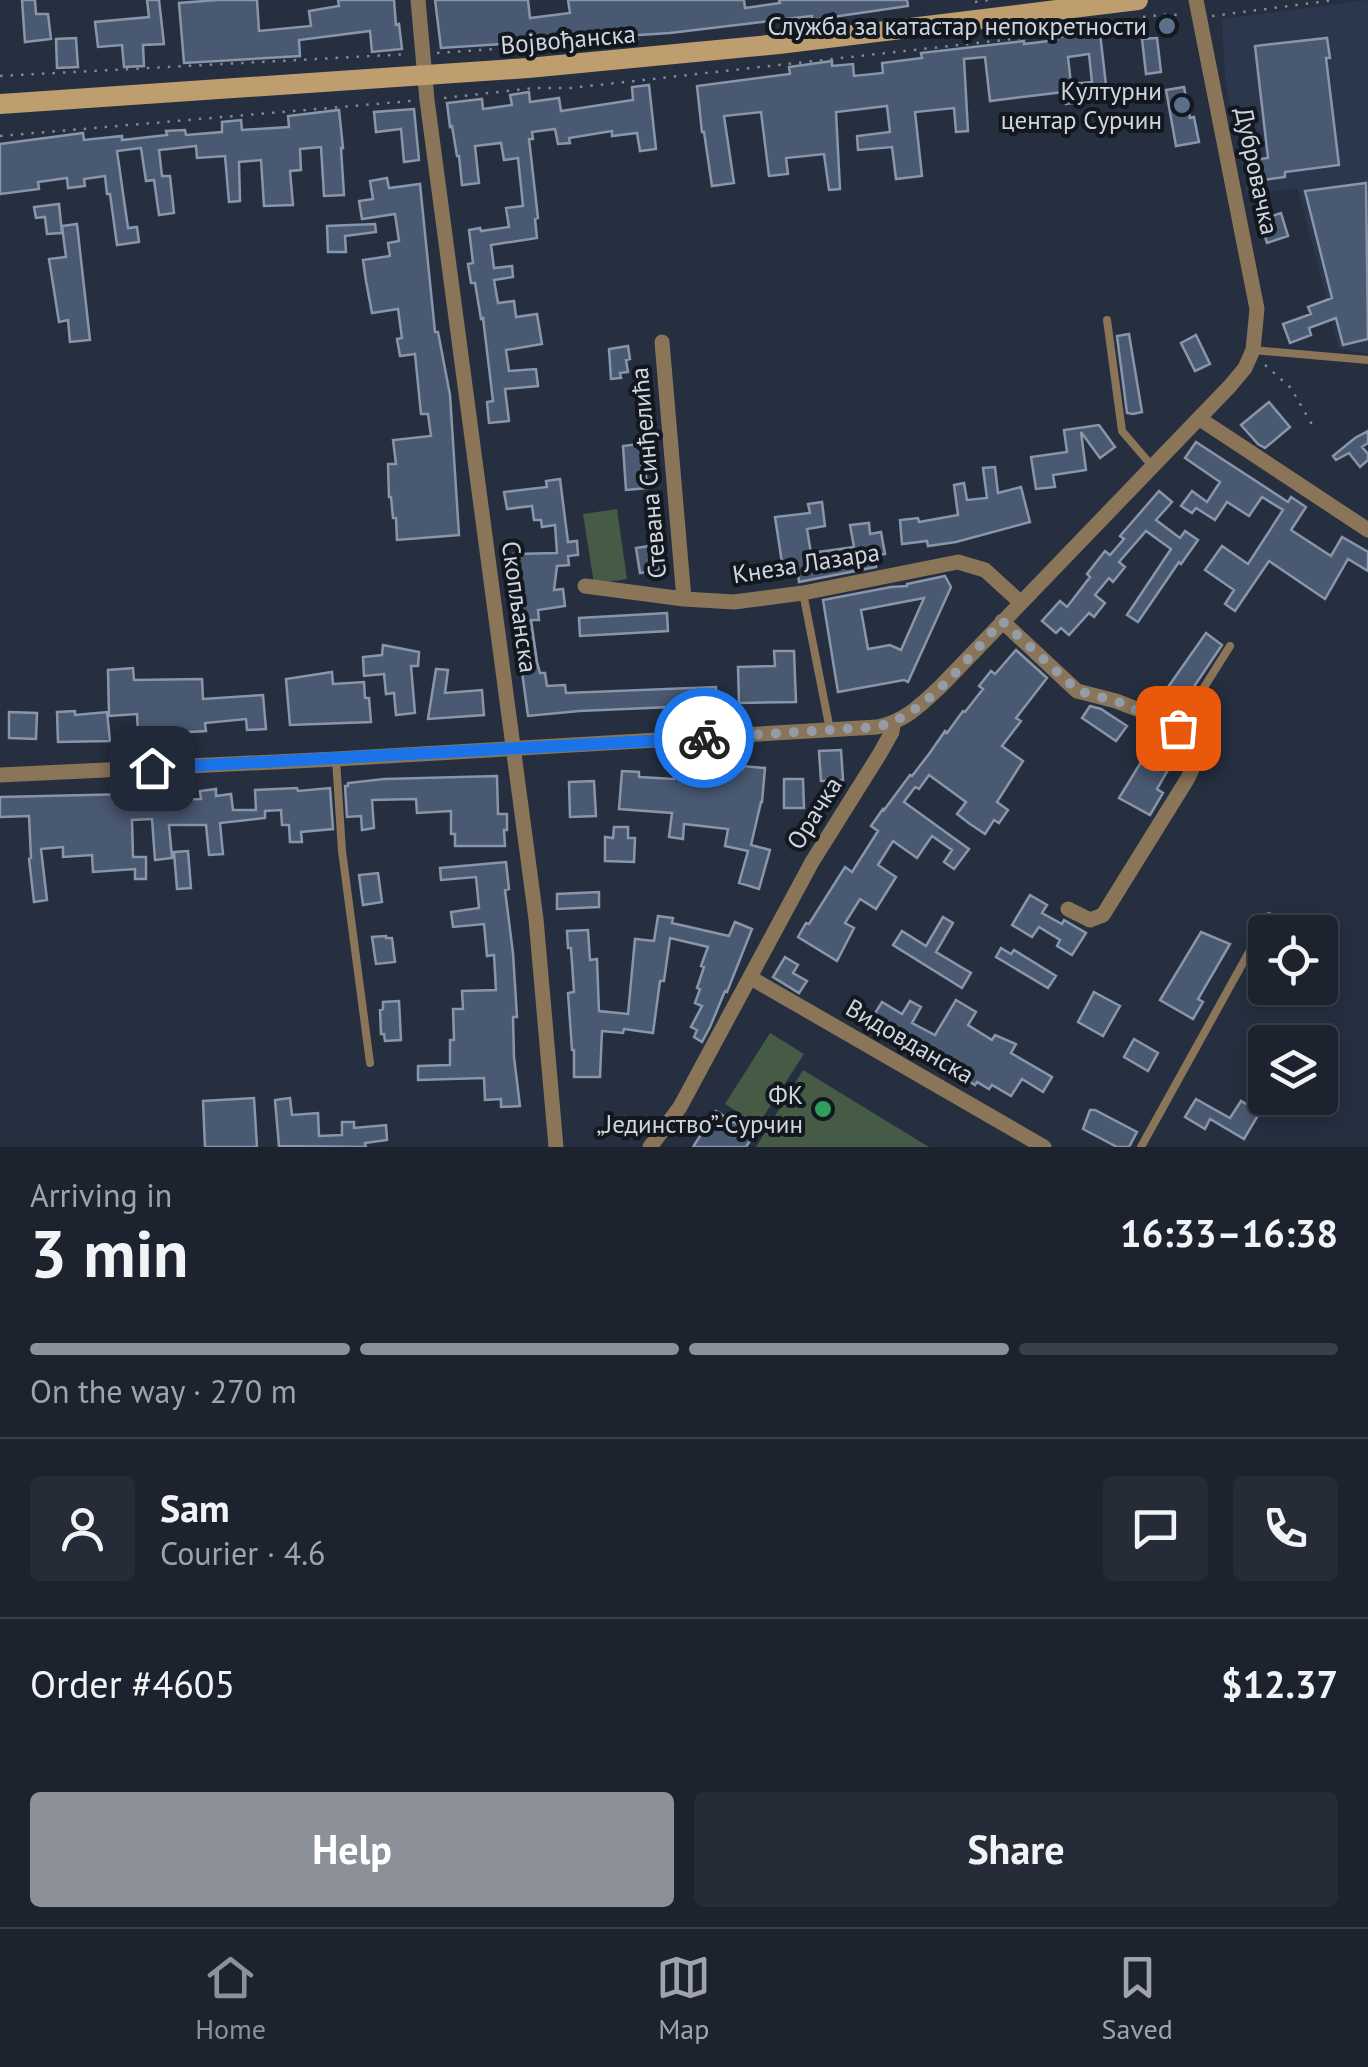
<!DOCTYPE html>
<html lang="en">
<head>
<meta charset="utf-8">
<style>
  :root { --surface:#1c232f; --page:#252b37; --text:#f1f3f6; --muted:#a0a4aa; --line:#3a404b; --accent:#8c9099 }
  body { margin:0; font-family:"PT Sans",sans-serif; background:var(--page); color:var(--text); height:100vh; display:flex; flex-direction:column; font-size:38px; white-space:nowrap }
  * { box-sizing:border-box; margin:0 }
  p { font-size:32px; color:var(--muted) }
  .icon { flex:none; width:55px; height:55px; fill:none; stroke:currentColor; stroke-width:2; stroke-linecap:round; stroke-linejoin:round }
  .map { position:relative; height:1147px; overflow:hidden }
  .details { display:flex; flex-direction:column; background:var(--surface); flex:1 }
  .details>* { flex:none }
  .tools { position:absolute; left:1248px; top:915px; display:grid; gap:20px }
  .tools a { display:grid; place-items:center; width:90px; height:90px; border-radius:10px; background:var(--surface); box-shadow:0 5px 15px #0003,0 0 0 2px var(--line); font-size:50px }
  .pin { position:absolute; display:grid; place-items:center; width:85px; height:85px; color:#fff; margin:-42px; border-radius:20px; box-shadow:0 5px 15px #0006 }
  .courier { position:absolute; display:grid; place-items:center; width:100px; height:100px; margin:-50px; border:8px solid #1a73e8; border-radius:50%; background:#fff; color:#222; box-shadow:0 2px 12px #0007 }
  .overview em { font-style:normal; font-weight:700 }
  .overview div { display:flex; flex-direction:column-reverse }
  .overview { display:flex; align-items:center; justify-content:space-between; height:170px; padding:0 30px }
  h1 { font-size:65px; font-weight:700; line-height:75px }
  .bar { display:grid; grid-template-columns:repeat(4,1fr); gap:15px 10px; align-content:center; height:120px; padding:0 30px }
  .bar i { height:12px; border-radius:8px; background:var(--line) }
  .bar .selected { background:var(--accent) }
  .bar p { grid-column:span 4 }
  .line { display:flex; align-items:center; gap:25px; padding:0 30px; border-top:2px solid var(--line) }
  .line div { flex:1 }
  .round { display:grid; place-items:center; flex:none; width:105px; height:105px; border-radius:10px; background:var(--page) }
  .action { display:flex; gap:20px; margin-top:auto; padding:20px 30px }
  .action a { flex:1; height:115px; border-radius:10px; background:var(--accent); color:#fff; font-size:40px; font-weight:700; line-height:115px; text-align:center }
  .action a+a { background:var(--page); color:var(--text) }
  .menu { display:flex; justify-content:space-around; align-items:center; height:140px; border-top:2px solid var(--line); background:var(--surface); font-size:28px; color:var(--muted) }
  .menu a { display:grid; justify-items:center; gap:5px }
  .menu .selected { color:var(--accent) }
  .map>svg:first-child { display:block }
  .built { fill:#2a374d }
  .green { fill:#455b46 }
  .building { fill:#495972; stroke:#8995a9; stroke-width:2.5; fill-rule:evenodd }
  .lines { fill:none; stroke-linecap:round; stroke-linejoin:round }
  .path { stroke:#818996; stroke-width:2.5; stroke-dasharray:2.5 8; stroke-linecap:butt }
  .service { stroke:#8a7559; stroke-width:8 }
  .minor { stroke:#8a7559; stroke-width:15 }
  .secondary { stroke:#be9d6f; stroke-width:20 }
  .done { stroke:#949ca8; stroke-width:10; stroke-dasharray:0 18 }
  .route { stroke:#1a73e8; stroke-width:12 }
  .service-dot { fill:#5c6f8a; stroke:#13171e; stroke-width:4 }
  .leisure-dot { fill:#2e9e5b; stroke:#13171e; stroke-width:4 }
  .labels { text-anchor:middle; dominant-baseline:central; stroke-width:8; stroke-linejoin:round; paint-order:stroke }
  .poi-label { font-size:25px; fill:#d0d6e1; stroke:#13171e; text-anchor:end }
  .street-label { font-size:25px; fill:#d0d6e1; stroke:#13171e }
</style>
</head>
<body>
<div class="map">
<svg width="1368" height="1147" viewBox="0 0 1368 1147">
  <rect width="100%" height="100%" fill="#252f3f"/>
  <!-- built -->
  <path class="built" d="M1368,0V353H1362L1339,349L1298,188L1247,195L1225,80L1222,19Z"/>
  <!-- green -->
  <path class="green" d="M617,509L627,579L594,584L583,514Z
    M770,1033L804,1054L758,1125L725,1104Z
    M803,1070L929,1147H756Z"/>
  <!-- building -->
  <path class="building" d="M22,0H35L36,14H48L51,39L25,42Z
    M147,0H159L164,44L143,45L144,66L124,67L122,45L98,47L95,22L149,17Z
    M217,0H257L259,31L311,26L309,11L339,6L338,0H394L396,25L399,24L402,49L372,52L370,31L299,40L300,56L184,63L179,3Z
    M435,0H528L530,18L570,13L568,0H744L745,8L780,3L779,0H907L908,6L812,20V16L670,33L441,48Z
    M1100,33L1107,94L1089,96L1090,100L1066,104L1064,92L990,101L985,57L964,59L968,131L956,132L954,108L915,112L922,176L896,179L892,147L858,150L857,136L890,132L887,106L836,112L840,189L829,190L824,154L786,158L788,174L769,176L761,112L724,116L734,183L712,186L704,132H702L697,86L790,74L789,67L832,61V66L853,64L854,76L883,73L882,63L922,58L921,53L1024,41V44L1057,40V37ZM1089,54L1092,82L1071,84L1068,57Z
    M76,38L78,67L57,68L56,39Z
    M1157,38L1161,72L1146,74L1142,39Z
    M1327,38L1330,58H1326L1339,165L1285,172V177L1262,180L1259,159L1268,158L1255,46Z
    M649,85L656,149L640,151L637,133L612,136V131L569,138L570,143L558,144L555,129L532,132L533,139H529L538,218L535,219L537,238L491,245L494,268L512,266L513,277L494,280L498,303L514,301L516,317L537,314L542,344L506,350L509,371L536,369L538,386L505,389L509,421L489,423L487,402L493,401L483,318L481,319L475,283H471L468,264L473,263L469,230L480,228L481,231L509,227L506,208L523,206L518,158L504,160L501,143L475,146L479,183L462,185L459,156H457L452,126L450,127L447,103L482,99L483,109L512,105L510,95L529,92L530,102L559,98L561,111L633,100L632,87Z
    M1184,87L1190,118L1194,117L1199,142L1176,146L1166,90Z
    M414,109L419,160L404,162L401,129L376,132L374,112Z
    M339,110L343,148H341L344,195L324,196L321,147L300,149L301,170L290,171L293,205L264,206L261,160L239,162L240,201L229,202L225,156L197,158L196,146L159,150L162,176H170L174,213L159,215L154,180L146,181L141,148L117,151L128,228L137,227L139,242L117,245L110,194H107L105,176L84,179L85,186L68,188L67,178L38,182L39,189L0,194V144L83,133L84,140L122,136V140L167,135L166,131L185,130L186,135L222,132V122L241,120L242,130L289,127L288,116Z
    M387,178L389,188L420,184L435,332H438L450,395L459,535L397,540L396,518H393L391,497H389L388,464H396L393,440L431,436L428,414H421L415,354L400,356L397,339L402,338L398,309L372,313L366,281L363,260L390,256L388,243L399,241L395,214L362,219L359,201L373,199L370,181Z
    M1366,183L1368,339L1343,345L1336,318L1309,328L1311,335L1290,343L1283,324L1311,314L1308,307L1332,298L1305,191Z
    M59,204L62,233L47,234L45,217L36,218L34,207Z
    M1281,213L1288,236L1267,243L1260,220Z
    M77,224L90,340L70,342L68,320L59,322L49,259L66,257L62,226Z
    M375,224L376,232L345,236L346,252H328L327,226Z
    M1129,334L1142,412L1133,414L1127,413L1117,336Z
    M1196,335L1210,364L1195,371L1181,343Z
    M628,346L630,359L626,360L628,372L620,373L621,378L611,379L609,349Z
    M1269,402L1290,427L1265,448L1258,444L1241,425Z
    M1099,425L1115,447L1100,458L1081,432L1086,470L1053,475L1055,487L1036,489L1031,457L1067,452L1064,430Z
    M1368,431V443L1362,447L1368,454V460L1360,467L1349,453L1336,460L1333,456L1355,438Z
    M1196,442L1288,502L1291,497L1306,507L1291,530L1331,556L1342,537L1368,552V571L1348,559L1325,599L1269,561L1235,611L1225,604L1234,590L1205,570L1222,546L1248,564L1283,510L1262,497L1249,516L1227,502L1215,520L1196,508L1192,513L1181,506L1192,491L1207,502L1220,482L1185,458Z
    M639,444L643,475H646L647,488L626,490L623,446Z
    M995,467L998,493L1021,487L1030,522L956,542L928,546L927,541L902,544L900,520L918,518L919,522L958,515L954,485L964,483L967,500L987,498L983,468Z
    M560,479L568,542L577,541L578,555L568,556L569,565L557,566L554,590L563,589L565,606L538,610L539,620H531L537,662L540,673H545L547,686L565,685L566,693L716,687L717,705L579,711L528,716L511,591L513,590V554L557,553L555,525L542,527L541,520H534L532,506L507,509L504,492L547,487L546,481Z
    M1159,491L1172,502L1156,520L1180,538L1185,531L1198,540L1181,564L1179,562L1138,622L1127,615L1171,549L1146,531L1119,562L1125,567L1113,582L1109,578L1095,595L1105,603L1094,617L1089,613L1069,635L1061,628L1056,633L1042,621L1060,601L1067,607L1090,577L1087,574L1105,551L1110,555L1124,539L1120,536Z
    M822,502L825,526L807,529L811,553L854,547L850,525L869,523L870,534L881,532L885,554L874,556L876,567L799,582L798,574L784,576L775,517L810,513L808,504Z
    M656,545L660,570L640,573L636,548Z
    M945,576L951,587L908,682L904,680L838,692L823,600L891,587L907,586V584ZM924,598L901,650L890,645L868,649L861,610Z
    M667,613L668,631L580,636L579,618Z
    M1206,633L1222,645L1187,697L1184,695L1181,700L1166,690Z
    M383,645L419,652L418,666H411L415,713L396,715L394,693L386,694L384,674L364,676L363,657L382,655Z
    M1016,650L1047,678L1016,718L1021,721L1002,746L1023,761L997,802L1008,810L999,823L994,820L985,834L970,824L957,814L966,802L929,775L919,789L915,787L904,802L969,849L954,869L944,862L952,850L932,836L917,858L893,841L878,865L896,877L876,909L860,899L845,923L854,928L837,961L798,937L806,923L809,924L845,867L852,872L878,831L871,826L883,809L884,810L910,775L912,776L929,754L945,731L947,733L963,711L965,712L983,689L979,686L991,671L995,674Z
    M774,651H794L796,702L739,703L738,667L775,666Z
    M133,668L134,680L202,679L203,699L263,695L266,729L247,730L246,719L205,723L206,731L172,733L173,740L154,742L153,734H138L137,714L109,716L108,670Z
    M436,669L448,670L445,693L482,690L484,715L428,719Z
    M332,672L333,684L364,682L365,698H369L371,722L290,725L286,679Z
    M1090,706L1101,709L1127,726L1116,741L1082,718Z
    M75,711V715L107,712L110,741L58,742L57,712Z
    M9,712L37,713L36,739L9,738Z
    M1157,736L1180,749L1157,789L1163,793L1150,815L1119,798Z
    M841,750L843,780L821,781L819,751Z
    M675,765L689,766L688,777L721,779V768L743,769V766L765,768L762,802H761L751,845L770,850L759,889L739,883L748,851L725,846L728,829L684,824L683,839L669,837L672,813L619,809L622,771L639,772V777L674,779Z
    M497,776L498,814H507V830H504L505,846H455V834H451V811L417,813L416,799L372,800L374,828L362,830L361,816L347,817L345,786H348V783L384,779Z
    M784,779H803L804,808H784Z
    M594,781L596,816L570,817L569,782Z
    M297,788L298,791L330,788L333,829L301,832L302,842H290L289,825H282L281,810L265,811V818L220,823L223,854L209,855L206,825H169L172,858L155,860L152,819L132,820L133,857H146V879H135V869L93,872L92,855L63,857V847L41,849L47,900L34,902L29,859L31,858L29,816L0,817V797L130,794V796L167,793V800L201,799L200,791L216,789V796L231,794L233,810H256L255,790Z
    M614,827H628V838H635L634,862L605,861V837L613,838Z
    M188,851L191,888L177,889L174,852Z
    M506,862L509,889L505,890L513,953L517,1017H513L514,1057L520,1106L501,1107V1099L485,1100L484,1078L418,1080V1066L450,1065V1040H454L453,1009H463L462,991L496,990L494,955L487,956L484,924L453,927L451,912L479,908L476,877L441,880L440,868Z
    M378,873L382,902L363,905L359,875Z
    M599,892V907L557,909V894Z
    M1030,895L1047,905L1042,913L1062,924L1064,920L1086,933L1072,955L1057,946L1060,940L1039,927L1032,937L1012,925Z
    M658,916L673,918L672,923L729,936L735,922L752,929L727,992L725,991L710,1027L702,1042L694,1037L697,1030L691,1027L702,1006L695,1003L700,989L697,988L704,967L701,966L708,947L670,938L664,981H660L653,1033L624,1029L623,1033L602,1031L600,1077H574V1050H572L568,993L574,992L571,948H568L567,931L588,930L590,960L597,959L599,1011L628,1014L635,939L654,941Z
    M943,917L953,923L936,952L971,973L962,988L893,945L902,931L926,946Z
    M1201,932L1230,944L1198,999L1203,1002L1193,1019L1160,1000Z
    M386,936V938H392L395,962L376,964L372,937Z
    M1001,948L1011,954L1014,950L1056,976L1048,988L996,957Z
    M785,957L798,965L793,973L807,981L799,993L773,977Z
    M1094,992L1120,1006L1103,1036L1078,1022Z
    M956,1000L976,1012L968,1025L992,1040L995,1035L1016,1044L1011,1053L1052,1077L1043,1092L1022,1079L1011,1096L992,1085L989,1089L977,1082L975,1085L923,1052L921,1056L866,1028L882,1002L902,1014L910,1001L921,1007L912,1023L935,1035Z
    M399,1001L401,1040L385,1041L384,1034H381L380,1010L383,1009V1002Z
    M1134,1039L1158,1053L1148,1071L1124,1057Z
    M254,1098L257,1147H205L203,1101Z
    M290,1098L292,1115L318,1113L319,1136L342,1135V1122H354V1128L386,1125L387,1140L365,1143L366,1147L279,1146L275,1100Z
    M1196,1099L1230,1118L1241,1101L1260,1112L1244,1139L1210,1119L1205,1129L1185,1117Z
    M1090,1110H1095L1137,1132L1129,1147H1117L1083,1129Z
    M716,1111L754,1135L746,1147H693Z"/>
  <g class="lines">
    <!-- path -->
    <path class="path" d="M975,2L988,0
      M1212,16L1335,0
      M1143,17L1170,14L1184,16
      M437,53L639,39
      M0,76L409,54
      M444,98L534,88H571L1112,28L1135,18
      M0,136L411,101
      M1265,365L1291,388L1315,430"/>
    <!-- service -->
    <path class="service" d="M1107,320L1122,431L1152,466
      M1253,350L1368,360
      M803,593L830,730
      M1179,727L1230,646
      M336,759L342,851L370,1063
      M1141,1147L1269,916"/>
    <!-- minor -->
    <path class="minor" d="M418,0L427,100L536,919L556,1147
      M662,342L684,599
      M1200,419L1368,530
      M585,586L684,599L734,602L803,593L958,562L985,570L1020,602
      M1002,621L1077,691L1116,701L1147,713L1179,728L1194,738L1197,742L1198,756L1188,778L1103,915L1090,920L1068,909
      M0,775L336,759L877,727C904,722 921,705 941,686L1230,386L1245,368L1253,350L1257,309L1196,0
      M751,978L1044,1147
      M650,1147L680,1107L812,862L879,755L892,732L893,724"/>
    <!-- secondary -->
    <path class="secondary" d="M0,104L528,68L779,44L1138,0"/>
  </g>
  <g class="lines">
    <!-- done -->
    <path class="done" d="M704,738L876,727C925,717 968,657 1002,621L1078,691L1116,701L1178,728"/>
    <!-- route -->
    <path class="route" d="M152,768L704,738"/>
  </g>
  <!-- markers -->
  <g class="service-dot">
    <circle cx="1167" cy="26" r="10"/>
    <circle cx="1182" cy="105" r="10"/>
  </g>
  <circle class="leisure-dot" cx="823" cy="1109" r="10"/>
  <g class="labels">
    <!-- poi labels -->
    <g class="poi-label">
      <text x="1147" y="26">Служба за катастар непокретности</text>
      <text x="1162" y="91">Културни<tspan x="1162" dy="29">центар Сурчин</tspan></text>
      <text x="803" y="1095">ФК<tspan x="803" dy="29">„Јединство”-Сурчин</tspan></text>
    </g>
    <!-- street labels -->
    <g class="street-label">
      <text transform="translate(568 39) rotate(-5)">Војвођанска</text>
      <text transform="translate(1257 171) rotate(78)">Дубровачка</text>
      <text transform="translate(648 473) rotate(-95)">Стевана Синђелића</text>
      <text transform="translate(806 563) rotate(-9)">Кнеза Лазара</text>
      <text transform="translate(520 607) rotate(82)">Скопљанска</text>
      <text transform="translate(814 813) rotate(-58)">Орачка</text>
      <text transform="translate(910 1041) rotate(30)">Видовданска</text>
    </g>
  </g>
</svg>
<div class="tools">
<a><svg class="icon" aria-label="locate" viewBox="0 0 24 24"><circle cx="12" cy="12" r="6"/><path d="M12 2v4M12 18v4M2 12h4M18 12h4"/></svg></a>
<a><svg class="icon" aria-label="layers" viewBox="0 0 24 24"><path d="M12 4l9 5-9 5-9-5zM3 14l9 5 9-5"/></svg></a>
</div>
<div class="pin" style="left:1178px;top:728px;background:#ea580c"><svg class="icon" aria-label="bag" viewBox="0 0 24 24"><path d="M5 8h14l-1 12H6zM9 8a3 3 0 0 1 6 0"/></svg></div>
<div class="pin" style="left:152px;top:768px;background:#1f2937"><svg class="icon" aria-label="home" viewBox="0 0 24 24"><path d="M3 11l9-7 9 7M6 9v11h12V9"/></svg></div>
<div class="courier" style="left:704px;top:738px"><svg class="icon" aria-label="bike" viewBox="0 0 24 24"><circle cx="6" cy="16" r="4"/><circle cx="18" cy="16" r="4"/><path d="M6 16l4-8h5l3 8M10 8l3 8H6M13 5h3"/></svg></div>
</div>
<section class="details">
<div class="overview"><div><h1>3 min</h1><p>Arriving in</p></div><em>16:33–16:38</em></div>
<div class="bar"><i class="selected"></i><i class="selected"></i><i class="selected"></i><i></i><p>On the way · 270 m</p></div>
<div class="line" style="height:180px"><a class="round"><svg class="icon" aria-label="person" viewBox="0 0 24 24"><circle cx="12" cy="8" r="4"/><path d="M4 21q1-7 8-7t8 7"/></svg></a><div><b>Sam</b><p>Courier · 4.6</p></div><a class="round"><svg class="icon" aria-label="chat" viewBox="0 0 24 24"><path d="M4 5h16v11H9l-5 4z"/></svg></a><a class="round"><svg class="icon" aria-label="phone" viewBox="0 0 24 24"><path d="M5 4h4l2 5-3 2q2 4 5 5l2-3 5 2v4C11 20 4 13 5 4z"/></svg></a></div>
<div class="line" style="height:130px"><div>Order #4605</div><b>$12.37</b></div>
<div class="action"><a>Help</a><a>Share</a></div>
</section>
<nav class="menu">
<a class="selected"><svg class="icon" aria-label="home" viewBox="0 0 24 24"><path d="M3 11l9-7 9 7M6 9v11h12V9"/></svg>Home</a>
<a><svg class="icon" aria-label="map" viewBox="0 0 24 24"><path d="M3 6l6-2 6 2 6-2v14l-6 2-6-2-6 2zM9 4v14M15 6v14"/></svg>Map</a>
<a><svg class="icon" aria-label="saved" viewBox="0 0 24 24"><path d="M7 4h10v16l-5-4-5 4z"/></svg>Saved</a>
</nav>
</body>
</html>
